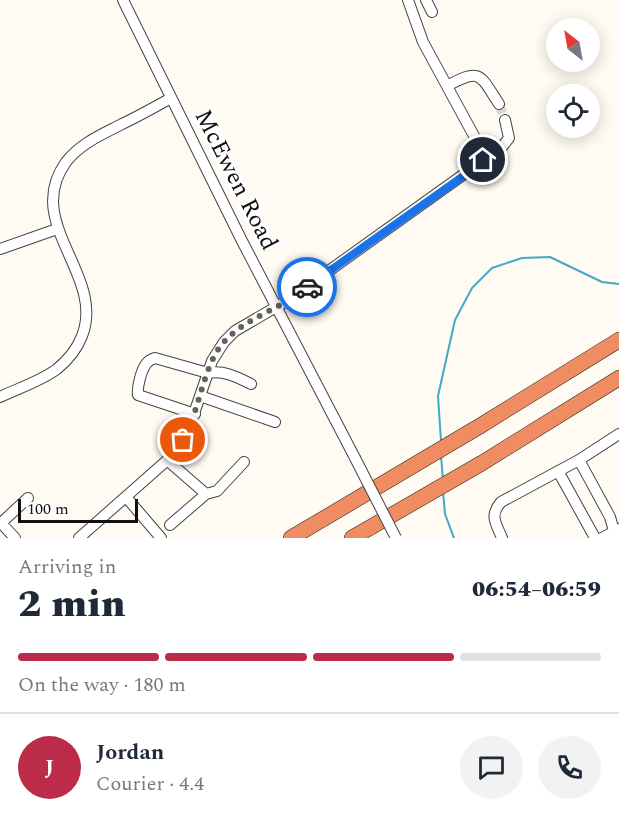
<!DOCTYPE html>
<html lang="en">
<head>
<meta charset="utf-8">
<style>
  :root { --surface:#fff; --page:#f2f2f3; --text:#1f2937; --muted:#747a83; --line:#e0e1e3; --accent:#bc2c49 }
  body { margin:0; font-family:Spectral,serif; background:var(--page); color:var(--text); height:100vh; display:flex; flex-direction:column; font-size:22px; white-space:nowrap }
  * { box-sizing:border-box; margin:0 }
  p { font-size:20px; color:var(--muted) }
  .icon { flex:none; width:33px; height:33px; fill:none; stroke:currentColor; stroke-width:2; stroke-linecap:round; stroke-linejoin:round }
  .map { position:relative; height:538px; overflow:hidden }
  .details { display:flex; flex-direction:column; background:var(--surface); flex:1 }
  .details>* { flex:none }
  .needle { width:39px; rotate:329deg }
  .fabs { position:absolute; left:546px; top:18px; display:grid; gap:12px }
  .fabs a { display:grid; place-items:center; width:54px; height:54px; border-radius:50%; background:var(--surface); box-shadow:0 3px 15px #0003; font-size:30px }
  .scale { position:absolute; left:18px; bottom:15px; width:120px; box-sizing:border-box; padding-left:6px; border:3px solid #101010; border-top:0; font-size:16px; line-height:21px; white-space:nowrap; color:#101010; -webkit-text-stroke:4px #fff; paint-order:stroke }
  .pin { position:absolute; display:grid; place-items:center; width:51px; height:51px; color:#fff; margin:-26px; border:3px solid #fff; border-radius:50%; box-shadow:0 2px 6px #0007 }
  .courier { position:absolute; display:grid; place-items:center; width:60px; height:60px; margin:-30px; border:4px solid #1a73e8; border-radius:50%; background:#fff; color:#222; box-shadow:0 2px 8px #0007 }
  .head em { font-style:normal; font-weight:800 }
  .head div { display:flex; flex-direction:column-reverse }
  .head { display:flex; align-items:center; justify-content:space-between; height:102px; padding:0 18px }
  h1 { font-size:39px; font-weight:800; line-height:45px }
  .bar { display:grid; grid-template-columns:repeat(4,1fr); gap:9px 6px; align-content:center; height:72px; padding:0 18px }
  .bar i { height:8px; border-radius:4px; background:var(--line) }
  .bar .current { background:var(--accent) }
  .bar p { grid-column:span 4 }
  .line { display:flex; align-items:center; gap:15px; padding:0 18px; border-top:2px solid var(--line) }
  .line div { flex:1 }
  .round { display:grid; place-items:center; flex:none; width:63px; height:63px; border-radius:32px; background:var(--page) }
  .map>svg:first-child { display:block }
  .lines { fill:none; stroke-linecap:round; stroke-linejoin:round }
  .stream { stroke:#43a8c9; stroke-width:2 }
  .minor-tunnel { stroke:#dbd8d1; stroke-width:10; stroke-dasharray:10 5; stroke-linecap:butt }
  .minor-casing { stroke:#434343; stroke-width:12 }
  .highway-casing { stroke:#212121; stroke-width:16 }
  .minor { stroke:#fff; stroke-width:10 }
  .highway { stroke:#ef8c61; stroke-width:15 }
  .minor-bridge-casing { stroke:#434343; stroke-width:12; stroke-linecap:butt }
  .minor-bridge { stroke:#fff; stroke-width:10 }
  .done { stroke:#64625f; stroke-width:6; stroke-dasharray:0 10.8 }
  .route { stroke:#1a73e8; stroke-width:8 }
  .labels { text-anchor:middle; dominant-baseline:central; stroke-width:6; stroke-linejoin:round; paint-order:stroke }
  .street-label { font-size:24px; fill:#101010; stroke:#fff }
</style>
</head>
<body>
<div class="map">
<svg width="619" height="538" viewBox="0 0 619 538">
  <rect width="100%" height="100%" fill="#fffbf3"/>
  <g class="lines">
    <!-- stream -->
    <path class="stream" d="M441,441L438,396L455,320L472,288L492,268L522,258L550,257L602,282L619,284
      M441,456L443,480
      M443,492L445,514L454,538"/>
    <!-- minor-tunnel -->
    <path class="minor-tunnel" d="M499,104L505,120"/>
    <defs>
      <path id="minor" d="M123,0L241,239L355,458
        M408,0L423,42L486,158
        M426,0L432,12
        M447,86C481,67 480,75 499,104
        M0,249L57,229
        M200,396L275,422
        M0,397C19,388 41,381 57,369C68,360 77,349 82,336C106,275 22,223 66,162C81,143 101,135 122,124C139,116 155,107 171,98
        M195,414L138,395C137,387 141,371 146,364C148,361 152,359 155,358L208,373C224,370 237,377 251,384
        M167,460L206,494L170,525
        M579,460L610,517L614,531L617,538
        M558,471L595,538
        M206,494L217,491L244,462
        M126,497L161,538
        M1,523L15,538
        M0,524L28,498
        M79,538L164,463L175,452L189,428L212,361L224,342L235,331L288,300L502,147L509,138L505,120
        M502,538C496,523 489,516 501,502L579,460L619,434
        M602,538L619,529"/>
      <path id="highway" d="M291,538L480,426L619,340
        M352,538L482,463L619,378"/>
    </defs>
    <!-- minor casing -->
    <use href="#minor" class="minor-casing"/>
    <!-- highway casing -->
    <use href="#highway" class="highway-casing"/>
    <!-- minor -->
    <use href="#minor" class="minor"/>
    <!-- highway -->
    <use href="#highway" class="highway"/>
    <defs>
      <path id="minor-bridge" d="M355,458L396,538"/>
    </defs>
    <!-- minor-bridge casing -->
    <use href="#minor-bridge" class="minor-bridge-casing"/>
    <!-- minor-bridge -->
    <use href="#minor-bridge" class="minor-bridge"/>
  </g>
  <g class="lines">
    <!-- done -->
    <path class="done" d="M183,440C197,415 200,387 212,361C225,329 260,317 287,301C294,296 300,292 307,287"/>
    <!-- route -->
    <path class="route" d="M307,287L469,172L483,160"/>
  </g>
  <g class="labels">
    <!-- street labels -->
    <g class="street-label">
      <text transform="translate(236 180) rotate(63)">McEwen Road</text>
    </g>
  </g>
</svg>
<div class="fabs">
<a><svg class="needle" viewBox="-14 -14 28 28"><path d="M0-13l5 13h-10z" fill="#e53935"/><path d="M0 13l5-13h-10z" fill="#747a83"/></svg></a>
<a><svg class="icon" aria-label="locate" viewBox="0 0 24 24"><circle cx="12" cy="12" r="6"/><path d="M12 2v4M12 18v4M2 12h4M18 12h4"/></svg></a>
</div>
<div class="scale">100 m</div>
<div class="pin" style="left:183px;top:440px;background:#ea580c"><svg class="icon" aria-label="bag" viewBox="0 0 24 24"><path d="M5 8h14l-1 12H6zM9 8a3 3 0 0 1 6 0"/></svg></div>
<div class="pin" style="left:483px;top:160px;background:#1f2937"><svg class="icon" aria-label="home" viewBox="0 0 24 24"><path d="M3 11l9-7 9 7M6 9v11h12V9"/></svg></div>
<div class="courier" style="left:307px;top:287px"><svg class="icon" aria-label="car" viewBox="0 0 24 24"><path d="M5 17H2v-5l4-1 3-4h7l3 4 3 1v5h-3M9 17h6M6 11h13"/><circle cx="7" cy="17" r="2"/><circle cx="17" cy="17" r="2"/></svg></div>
</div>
<section class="details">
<div class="head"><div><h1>2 min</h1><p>Arriving in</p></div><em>06:54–06:59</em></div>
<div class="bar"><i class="current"></i><i class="current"></i><i class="current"></i><i></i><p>On the way · 180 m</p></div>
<div class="line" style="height:108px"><b class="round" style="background:var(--accent);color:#fff">J</b><div><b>Jordan</b><p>Courier · 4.4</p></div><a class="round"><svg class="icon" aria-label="chat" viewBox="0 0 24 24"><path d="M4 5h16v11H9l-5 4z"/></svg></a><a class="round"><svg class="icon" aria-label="phone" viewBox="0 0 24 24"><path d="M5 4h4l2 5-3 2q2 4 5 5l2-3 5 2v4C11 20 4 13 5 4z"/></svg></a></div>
</section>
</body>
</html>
